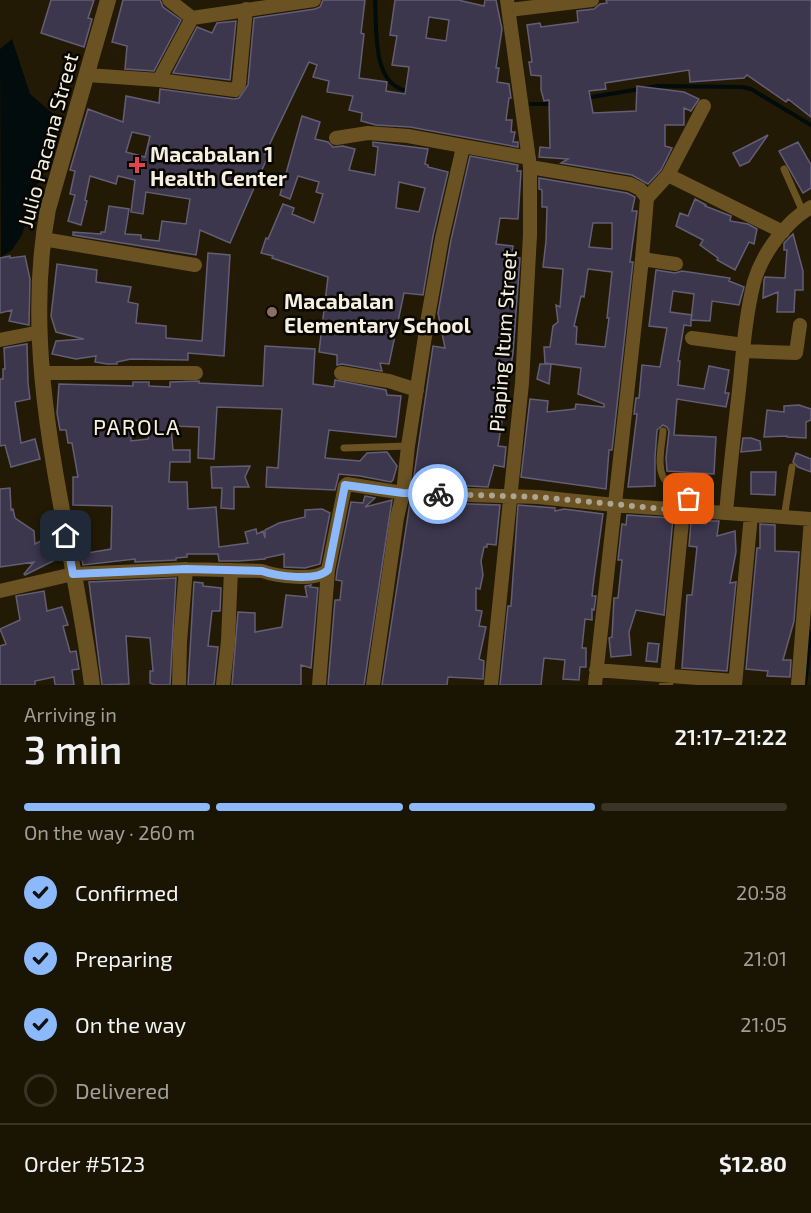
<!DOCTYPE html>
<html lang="en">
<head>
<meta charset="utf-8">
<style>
  :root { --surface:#1a1403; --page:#231d0d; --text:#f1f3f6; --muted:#9f9e9a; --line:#383325; --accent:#8cb9fc }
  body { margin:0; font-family:"Exo 2",sans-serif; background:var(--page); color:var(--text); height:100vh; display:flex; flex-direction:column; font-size:22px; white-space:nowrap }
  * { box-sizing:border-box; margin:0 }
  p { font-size:20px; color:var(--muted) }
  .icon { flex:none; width:33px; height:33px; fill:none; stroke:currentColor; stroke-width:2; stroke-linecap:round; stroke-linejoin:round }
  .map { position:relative; height:685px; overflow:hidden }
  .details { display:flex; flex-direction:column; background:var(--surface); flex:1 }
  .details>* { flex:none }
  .pin { position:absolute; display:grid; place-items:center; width:51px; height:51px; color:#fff; margin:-26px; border-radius:12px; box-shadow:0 3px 9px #0006 }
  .courier { position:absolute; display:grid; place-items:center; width:60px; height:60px; margin:-30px; border:4px solid #8cb9fc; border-radius:50%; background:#fff; color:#222; box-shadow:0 2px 8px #0007 }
  .overview em { font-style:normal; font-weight:600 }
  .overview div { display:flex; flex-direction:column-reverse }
  .overview { display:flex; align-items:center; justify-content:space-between; height:102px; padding:0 24px }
  h1 { font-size:39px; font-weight:600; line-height:45px }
  .bar { display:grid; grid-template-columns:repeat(4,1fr); gap:9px 6px; align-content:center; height:72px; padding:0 24px }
  .bar i { height:8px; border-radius:4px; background:var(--line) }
  .bar .current { background:var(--accent) }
  .bar p { grid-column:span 4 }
  .line { display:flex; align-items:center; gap:15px; padding:0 24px; border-top:2px solid var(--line) }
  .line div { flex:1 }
  ol { padding:0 24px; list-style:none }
  li { display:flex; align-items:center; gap:18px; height:66px }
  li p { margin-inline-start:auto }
  li .icon { padding:6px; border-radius:50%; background:var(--accent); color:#111; stroke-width:4 }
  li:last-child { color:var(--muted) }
  li i { width:33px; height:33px; border:3px solid var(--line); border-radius:50% }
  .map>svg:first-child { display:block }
  .water { fill:#020c0d }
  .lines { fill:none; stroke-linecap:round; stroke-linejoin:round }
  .stream { stroke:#020c0d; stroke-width:4 }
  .building { fill:#3c374d; stroke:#635e76; stroke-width:1.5; fill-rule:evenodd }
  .service { stroke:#6a5223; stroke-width:7 }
  .minor { stroke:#6a5223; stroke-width:14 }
  .tertiary { stroke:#6a5223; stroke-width:16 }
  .done { stroke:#aca594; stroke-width:6; stroke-dasharray:0 10.8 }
  .route { stroke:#8cb9fc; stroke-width:8 }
  .health-dot { fill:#e0444e; stroke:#080601; stroke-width:2 }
  .education-dot { fill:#8d6e63; stroke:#080601; stroke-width:2 }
  .labels { text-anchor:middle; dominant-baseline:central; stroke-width:5; stroke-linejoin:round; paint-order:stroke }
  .street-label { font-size:21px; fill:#f6f0e2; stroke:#080601 }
  .poi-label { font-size:21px; font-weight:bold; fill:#f6f0e2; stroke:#080601; text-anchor:start }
  .neighbourhood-label { font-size:22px; letter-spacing:1.5px; fill:#f6f0e2; stroke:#080601 }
</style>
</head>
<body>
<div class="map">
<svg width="811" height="685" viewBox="0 0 811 685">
  <rect width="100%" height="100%" fill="#221a04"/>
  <!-- water -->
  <path class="water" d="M12,39L30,94L58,118L22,235L12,250L1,257L0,49Z"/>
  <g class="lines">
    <!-- stream -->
    <path class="stream" d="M375,0C377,28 371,87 409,91
      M586,98L658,86L742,87L751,89L811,125
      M531,104H552
      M805,685L811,632"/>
  </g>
  <!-- building -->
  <path class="building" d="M51,0H94L88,18L92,19L84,47L41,33Z
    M123,0H160L163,7L181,20L154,71L125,69L127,46L112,42Z
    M323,0H365L361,33L364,34L359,78L387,82L386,91L405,94L409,67L392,65L397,36L390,35L395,0H458L484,6L485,0H496L502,29L496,68H499L497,82L509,84L511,98H509L506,120H512L511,132H515L513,142H518V147L410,127L376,125L361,121L362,113L349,110L353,96L327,92L329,81L313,77L317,65L309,62L265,154L268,156L230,243L200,230L196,255L73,235V232L101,234V232H105L109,206L129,209L125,234L141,235V239L159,241L162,221L186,224L190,199L146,192L143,214L131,212L135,180L118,176L116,184L90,176L85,200L87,201L81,225L68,221L75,195L70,194L75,171L70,170L88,109L123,122L126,96L159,103L160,89L234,99L239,98L248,85L254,18L315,9L320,7ZM429,17L449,20L446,41L426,38ZM132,132L150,136L145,157L126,152Z
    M606,0H811V117L788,99L786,102L747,75L744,78L690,82L689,70L605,83L606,89L589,91L593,113L636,111L637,86L684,92L699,99L691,111L684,108V125H665V146L672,148L661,170L648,184L632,175L561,163L568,159L539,157L540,147L550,148L549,100L544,101L541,90V76L531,75L529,62H532L527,25L540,23L541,27L578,22L577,11L594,9L600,4L607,3Z
    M236,21L230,80L173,73L197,27L212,33L217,23Z
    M302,116L320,122L315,139L328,142L333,147L343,146L355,149L349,170L375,175L378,147L373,146V142L428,149L425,164L428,165V167L448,172L433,236L423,295L404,293L389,364L380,363L382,371L342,364L337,365V355L319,352L328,277L272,258L273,256L261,253L266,238L268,239L283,204L294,208L292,214L314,223L323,194L316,192L319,182L298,176L290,199L280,195ZM399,182L425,188L419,212L396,208Z
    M768,135L749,162L740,166L733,153Z
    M798,142L811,165V188L803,193L779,151Z
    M470,156L518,165L517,171H521L518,219L500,218L496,244L513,246L512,257L520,258L513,353L498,446L506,447L504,467L494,465L488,487L413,483L433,346L445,348L438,313L451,240Z
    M539,178L627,193L635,197L632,211H637L630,262H633L612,450H609L606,489L521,477L530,399L548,401L547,412L575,409L576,404L604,407V404L578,394L581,368L545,363L544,347H550L553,326L558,322L556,305L560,307L563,269L543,267L546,241L547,207H542V190L539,189ZM593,223H612V249L589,247ZM588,269L612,272L607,318H609L605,347L576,344L577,327L574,326L581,296L584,297Z
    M695,199L706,205L705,206L731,216L730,221L748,224L757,229L754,244L749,242L735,270L717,260L718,258L700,245L703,240L676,226L680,213L688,216Z
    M793,234L803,271V290H795L794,312H777L778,292L763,298L764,280L765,277L785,278L787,250H784V243Z
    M208,253L230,255L224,356L188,353V360L131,359L117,362V364H107L95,362L96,356L76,359L52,354L56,341L84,339L56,332L51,316L57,264L97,270L96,282L131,287L128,302L138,304L136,323L166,326V338L202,341Z
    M10,256V258L25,256L30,279L29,325L9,321L12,310L0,313V258Z
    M656,270L675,273L682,271L730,278L729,281L744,287L739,305L712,301L710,321L691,320V326L684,325L678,361H680L678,385L704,389L709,366L729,370L725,393H729L726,407L677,399L674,435L716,437L714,474L667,471L666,458L669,431L667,427L663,425L657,430L655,457V486L628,487L637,414H634L636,398H639L642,365L660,367L667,328L649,326ZM673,291L694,294L691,320L692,315L670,312Z
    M27,344L28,383L30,399L15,402L21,443L35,439L40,459L11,467L5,445L0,446V379H3V369H5L4,348Z
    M265,346L315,349L313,384L334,387L335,380L386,390L387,395L401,396L396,437L329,430L325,458L360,461L367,453L387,452L397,466L393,480L391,482L360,476L339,474L335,490L266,487L267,467L278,468L282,409L217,407L214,459L198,458L199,427L171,426L173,450H190V462H170L169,482H187L188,509L216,507L219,547L248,543L245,532L256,529L257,534L263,531L265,538V530L279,523L305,517V510L322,509L330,513L320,564L305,568L284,567V554L265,558V559L238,561H219L218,554H187V557L176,558V560L135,562V559L83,565L81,554L111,549L112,506L73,505V477H78L72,443H68L66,430H60L57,413L59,384L133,386V382H149V386L170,387V382L199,381V383L263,386ZM130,420L152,421L148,439L131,441Z
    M540,364H551L549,384L537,379Z
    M799,405L811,409V420L806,422V438L787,437V436L764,437L767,410L784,412V406Z
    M743,438H751L760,441L761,450L741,452Z
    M796,453L811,459V472L798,467L793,462Z
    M250,466L245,477L249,487H234V509L221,508L222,488H212L211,467Z
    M751,472H776L775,495L751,494Z
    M10,488L11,510L13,509L15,518L34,531L35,544L48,537L53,546L55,560L25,575L24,574L34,562L0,567V489Z
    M365,496L375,498L365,507L392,500L364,685H328L335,600H340L342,581L336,580L337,571L351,502L363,503Z
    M410,502L500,505L496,545L487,544V547H484L481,561L483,575L480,589L476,588V610L482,611L479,626L486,627L479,659L484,661L483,679L448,677L447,685H382Z
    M518,505L555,508V511L564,509L603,514L594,579L592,596H596L594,610L592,609V620L585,619L582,648H586V667H580L579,680L563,679L565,660L544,658L541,685H500L508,606H511Z
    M627,515L673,518L664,615L636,610L629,632L631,655L611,657L609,638L612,637L614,598H618L622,560H618L622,524L626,525Z
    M706,521H719L717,536L735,531L736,552L730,583L736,582L727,671L682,668L687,595H692L697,547L689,546L691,522L706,524Z
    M760,524L775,525V551L799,552L794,621L783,660H791L790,677L767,676L768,671L746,669L757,548H760Z
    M176,578L170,685H155L150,683V671H153L150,638L126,636L129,684L102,685L89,582Z
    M194,582L203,583V586L221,588L220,611H212L208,646L218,647L214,685H188Z
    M311,585L310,587L318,588L311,668L301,665V685H232L238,612L255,613V632L282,627L286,595L307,597L305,586Z
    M44,591L47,611L62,607L68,625L63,626L70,652L76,651L79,669L72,670L74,685H55L54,677L35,681V685H0V646L6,644L0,629L20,620L16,596Z
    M648,643L659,644L657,662L646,661Z"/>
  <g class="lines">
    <!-- service -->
    <path class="service" d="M784,169L803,212
      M663,431C662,444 655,472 667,482C675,488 683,489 689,499L686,511
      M344,448L408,446
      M784,518L792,467"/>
    <!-- minor -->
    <path class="minor" d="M169,0L192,18
      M509,10L592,0
      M87,75L159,80L235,90L239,84L246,9
      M159,80L192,18L314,0
      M336,138L368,133L408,136L529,158
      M530,167L630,184L640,189L647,198L642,259L595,685
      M668,175L783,232
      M647,198L668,175L704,106
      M43,239L195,265
      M642,259L676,264
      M692,338L744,345
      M0,340L40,332
      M743,351L796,353L800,325
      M41,373H196
      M341,373L389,381L417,390
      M726,513C730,469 735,425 740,381C743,349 746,314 754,282C762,254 786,221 811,207
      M0,591L73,574L186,569L262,571C276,576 316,582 328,570L345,486L347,484L403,493L538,497L614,505L811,519
      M596,670L735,681
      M179,685L180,642L186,569
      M223,685L228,641L231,570
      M319,685L328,570
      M373,685L397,518L403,493L408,446L428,317L442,238L463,147
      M491,685L522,383L530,235V167L507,0
      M666,685L683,511
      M735,685L751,515
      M798,685L811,519"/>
    <!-- tertiary -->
    <path class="tertiary" d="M92,685C72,527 18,369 48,209L108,0"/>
  </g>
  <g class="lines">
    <!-- done -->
    <path class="done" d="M438,494L538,497L686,511L689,499"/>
    <!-- route -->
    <path class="route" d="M66,536L73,574L186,569L262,571C276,576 316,582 328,570L345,485L403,493L438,494"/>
  </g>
  <!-- markers -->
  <path class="health-dot" d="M134 156h6v6h6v6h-6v6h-6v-6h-6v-6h6z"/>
  <circle class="education-dot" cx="272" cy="312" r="6"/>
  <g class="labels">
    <!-- street labels -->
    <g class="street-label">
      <text transform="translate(47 140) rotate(-75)">Julio Pacana Street</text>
      <text transform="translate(502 341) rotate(-86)">Piaping Itum Street</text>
    </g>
    <!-- poi labels -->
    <g class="poi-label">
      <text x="150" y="153">Macabalan 1<tspan x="150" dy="24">Health Center</tspan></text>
      <text x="284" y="300">Macabalan<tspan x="284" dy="24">Elementary School</tspan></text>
    </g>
    <!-- neighbourhood labels -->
    <g class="neighbourhood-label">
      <text x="137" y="426">PAROLA</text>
    </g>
  </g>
</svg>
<div class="pin" style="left:689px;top:499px;background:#ea580c"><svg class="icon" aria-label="bag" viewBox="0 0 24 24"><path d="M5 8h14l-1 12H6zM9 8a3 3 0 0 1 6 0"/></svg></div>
<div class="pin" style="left:66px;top:536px;background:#1f2937"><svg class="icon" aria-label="home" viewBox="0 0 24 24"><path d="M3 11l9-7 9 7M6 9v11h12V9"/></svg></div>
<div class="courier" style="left:438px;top:494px"><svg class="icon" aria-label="bike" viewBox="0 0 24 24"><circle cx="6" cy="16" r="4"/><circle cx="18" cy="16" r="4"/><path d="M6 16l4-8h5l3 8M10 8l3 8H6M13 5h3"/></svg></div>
</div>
<section class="details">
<div class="overview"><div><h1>3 min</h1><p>Arriving in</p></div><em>21:17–21:22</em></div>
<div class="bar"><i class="current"></i><i class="current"></i><i class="current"></i><i></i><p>On the way · 260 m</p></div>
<ol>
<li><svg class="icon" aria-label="check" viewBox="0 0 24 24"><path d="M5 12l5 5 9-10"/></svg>Confirmed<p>20:58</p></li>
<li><svg class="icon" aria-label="check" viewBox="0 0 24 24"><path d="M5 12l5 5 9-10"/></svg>Preparing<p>21:01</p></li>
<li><svg class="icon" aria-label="check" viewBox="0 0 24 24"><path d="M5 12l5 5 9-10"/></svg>On the way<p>21:05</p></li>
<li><i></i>Delivered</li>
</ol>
<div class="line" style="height:78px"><div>Order #5123</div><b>$12.80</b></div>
</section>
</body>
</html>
